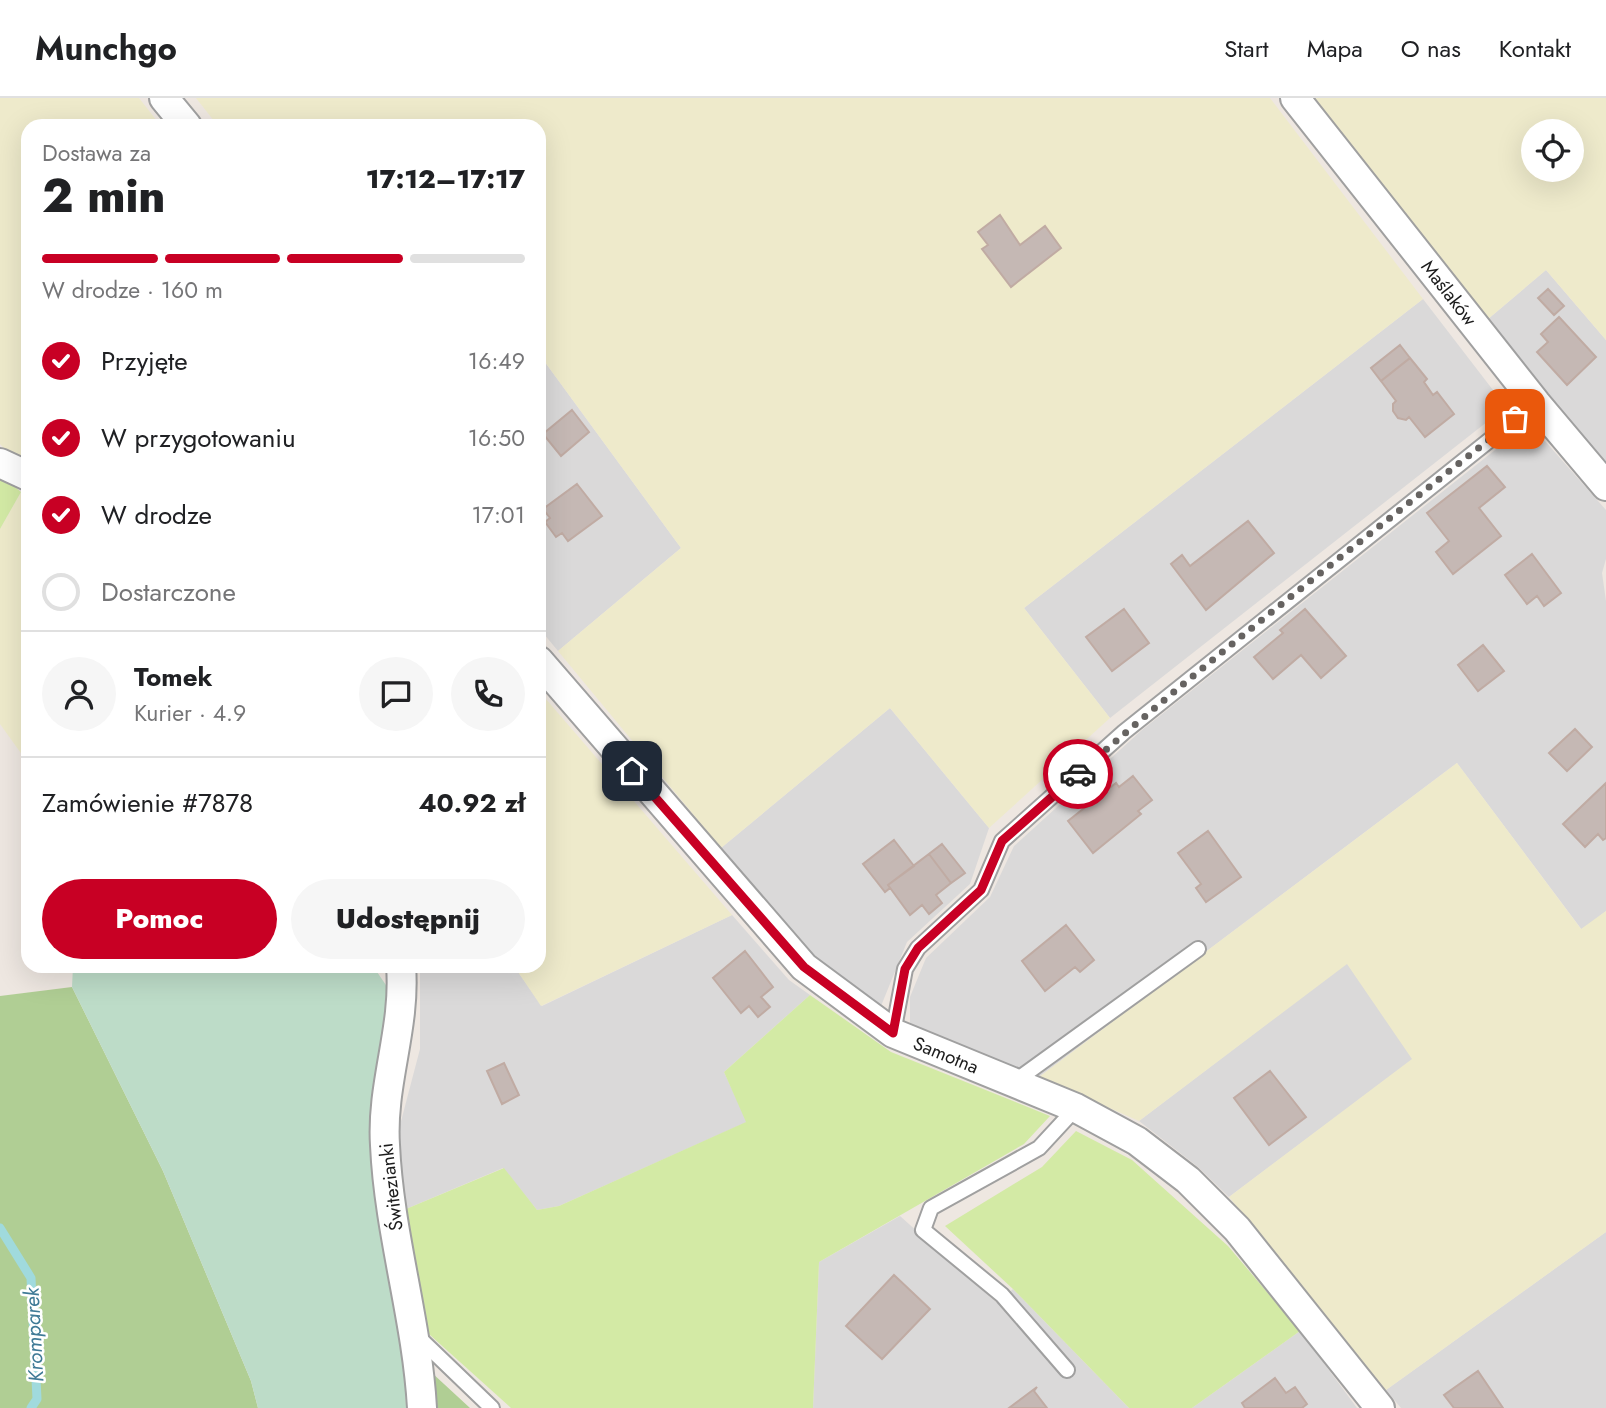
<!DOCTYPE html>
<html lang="pl">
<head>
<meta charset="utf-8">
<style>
  :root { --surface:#fff; --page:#f6f6f6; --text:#202124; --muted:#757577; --line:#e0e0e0; --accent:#c80024 }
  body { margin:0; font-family:Jost,sans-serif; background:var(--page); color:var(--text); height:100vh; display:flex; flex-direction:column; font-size:26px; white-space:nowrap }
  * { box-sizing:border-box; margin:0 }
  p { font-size:23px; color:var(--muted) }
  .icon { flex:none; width:38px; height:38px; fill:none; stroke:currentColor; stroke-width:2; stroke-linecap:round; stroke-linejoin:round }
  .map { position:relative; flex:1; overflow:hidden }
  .drawer { position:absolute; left:21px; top:21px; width:525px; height:854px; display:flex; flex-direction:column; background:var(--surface); border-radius:21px; box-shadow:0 7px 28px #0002 }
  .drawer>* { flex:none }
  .fabs { position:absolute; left:1521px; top:21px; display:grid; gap:14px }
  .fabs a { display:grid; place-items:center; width:63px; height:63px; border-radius:50%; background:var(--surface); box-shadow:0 7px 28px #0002; font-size:35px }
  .pin { position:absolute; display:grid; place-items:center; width:60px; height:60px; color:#fff; margin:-30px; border-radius:14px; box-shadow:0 4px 10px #0006 }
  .courier { position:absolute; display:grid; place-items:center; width:70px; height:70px; margin:-35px; border:5px solid #c80024; border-radius:50%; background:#fff; color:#222; box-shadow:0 2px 9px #0007 }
  .headline em { font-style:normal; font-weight:800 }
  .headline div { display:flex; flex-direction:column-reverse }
  .headline { display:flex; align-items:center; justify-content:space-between; height:119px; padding:0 21px }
  h1 { font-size:46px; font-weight:800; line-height:52px }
  .bar { display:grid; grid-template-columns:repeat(4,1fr); gap:10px 7px; align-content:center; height:84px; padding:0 21px }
  .bar i { height:9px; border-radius:5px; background:var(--line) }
  .bar .active { background:var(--accent) }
  .bar p { grid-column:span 4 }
  .line { display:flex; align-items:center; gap:18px; padding:0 21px; border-top:2px solid var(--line) }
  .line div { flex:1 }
  .round { display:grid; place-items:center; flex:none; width:74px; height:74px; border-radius:37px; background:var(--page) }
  ol { padding:0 21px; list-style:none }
  li { display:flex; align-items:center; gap:21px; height:77px }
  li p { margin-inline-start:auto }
  li .icon { padding:7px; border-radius:50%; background:var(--accent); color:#fff; stroke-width:4 }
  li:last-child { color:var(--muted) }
  li i { width:38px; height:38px; border:4px solid var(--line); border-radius:50% }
  .cta { display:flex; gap:14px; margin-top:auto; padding:14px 21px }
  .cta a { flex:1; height:80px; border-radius:42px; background:var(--accent); color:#fff; font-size:28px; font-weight:800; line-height:80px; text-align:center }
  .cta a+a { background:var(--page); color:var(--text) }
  header { display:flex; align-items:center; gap:42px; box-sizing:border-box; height:98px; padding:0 35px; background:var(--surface); border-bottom:2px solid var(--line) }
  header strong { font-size:33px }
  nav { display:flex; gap:38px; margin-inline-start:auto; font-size:24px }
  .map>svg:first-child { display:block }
  .residential { fill:#dad9d9 }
  .farmland { fill:#eeeacb; fill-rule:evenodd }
  .grass { fill:#d3eaa5 }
  .forest { fill:#b0ce94 }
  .wetland { fill:#bddcc8 }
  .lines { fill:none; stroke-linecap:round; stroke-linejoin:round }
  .stream { stroke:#a0dadd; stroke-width:9 }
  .building { fill:#c5b8b4; stroke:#c0aba3; stroke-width:2 }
  .service-casing { stroke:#a0a0a0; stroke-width:18 }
  .minor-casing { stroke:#a0a0a0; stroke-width:32 }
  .service { stroke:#fff; stroke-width:14 }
  .minor { stroke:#fff; stroke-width:28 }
  .done { stroke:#666361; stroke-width:7; stroke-dasharray:0 12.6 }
  .route { stroke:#c80024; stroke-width:9 }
  .labels { text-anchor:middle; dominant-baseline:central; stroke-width:5; stroke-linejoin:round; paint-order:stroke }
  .street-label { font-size:19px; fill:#1c1c1c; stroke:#fff }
  .water-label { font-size:21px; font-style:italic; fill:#3f7a96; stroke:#fff }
</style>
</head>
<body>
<header>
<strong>Munchgo</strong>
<nav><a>Start</a><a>Mapa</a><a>O nas</a><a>Kontakt</a></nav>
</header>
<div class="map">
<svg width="1606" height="1310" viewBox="0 0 1606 1310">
  <rect width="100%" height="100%" fill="#eee7e1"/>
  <!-- residential -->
  <path class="residential" d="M1546,172L1606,242V373L1481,227Z
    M1423,201L1506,309L1110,620L1024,510Z
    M539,256L681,450L558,553L539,530Z
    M1529,325L1606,412V461L1602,475L1606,503V813L1582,832L1457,665L1039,979L910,929V899L926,860L990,799L1014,748L1142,632Z
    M890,610L989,730L970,786L907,844L881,908L816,860L721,750Z
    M732,817L789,882L810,897L724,974L747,1024L559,1108L537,1112L503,1070L406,1111L394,1050L420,951V868H514L542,908Z
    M1347,865L1413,961L1229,1099L1198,1069L1139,1023Z
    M900,1118L997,1205L1013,1191L1129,1310H813L819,1164Z
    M1606,1134V1310H1401L1386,1292Z
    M1300,1233L1357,1310H1192Z"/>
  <!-- farmland -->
  <path class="farmland" d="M0,0H139L161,28H28V366L15,362L0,346Z
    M196,0H1270L1423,201L1024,510L1110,620L989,730L890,610L721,750L558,553L681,450L539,256V28H218Z
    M1311,0H1606V242L1546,172L1481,227ZM1533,33H1572V72H1533Z
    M21,394L28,396V665L0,626V431Z
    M539,593L732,817L541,908L514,868H539Z
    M1457,665L1581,831L1606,813V1134L1386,1292L1229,1099L1412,961L1347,866L1139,1023L1039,979Z"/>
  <!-- grass -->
  <path class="grass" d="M0,376L21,394L0,431Z
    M810,897L891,954L1050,1018L1024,1046L819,1164L813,1310H511L420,1228L406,1111L504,1070L537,1112L559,1108L746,1024L724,974Z
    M1076,1033L1132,1062L1228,1148L1300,1233L1192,1310H1129L1013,1191L945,1128L1042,1069Z"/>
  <!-- forest -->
  <path class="forest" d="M72,889L163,1073L251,1283L258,1310H0V898Z
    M431,1274L470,1310H432Z"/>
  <!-- wetland -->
  <path class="wetland" d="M73,868H373L392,896L406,1310H258L251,1283L163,1073L72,889Z"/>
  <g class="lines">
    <!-- stream -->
    <path class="stream" d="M0,1130L31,1180L37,1301L31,1310"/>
  </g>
  <!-- building -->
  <path class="building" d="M1000,117L1020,147L1045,128L1061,150L1011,189L982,151L988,147L978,134Z
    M1548,191L1564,208L1554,217L1538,200Z
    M1559,219L1596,259L1567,287L1537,254L1548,244L1541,236Z
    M1400,247L1410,260L1381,283L1371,270Z
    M1410,260L1427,281L1424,284L1433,297L1437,294L1454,316L1425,339L1409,319L1406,322L1398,320L1393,313V306L1396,303L1381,283Z
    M572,312L589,334L561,358L543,336Z
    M1487,368L1505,389L1479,410L1501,438L1453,476L1436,454L1449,443L1427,415Z
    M577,386L602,418L568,443L562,435L556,439L545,424L550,420L543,411Z
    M1248,423L1274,455L1206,512L1171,466L1182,457L1190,468Z
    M1532,456L1561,495L1544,508L1537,498L1527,506L1505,477Z
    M1124,511L1149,545L1112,573L1086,539Z
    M1305,511L1346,558L1321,580L1301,557L1273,581L1254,559L1283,535L1280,532Z
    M1483,547L1504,573L1478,593L1458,567Z
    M1575,631L1592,649L1567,673L1549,655Z
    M1133,678L1152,702L1138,713L1141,716L1093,755L1068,723L1116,685L1119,689Z
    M1606,685V740L1603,742L1598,736L1585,749L1563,726Z
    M1208,733L1241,779L1206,804L1196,790L1201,786L1178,755Z
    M894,742L914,768L888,787L890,790L885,794L863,766Z
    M942,746L965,775L951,785L929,756Z
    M929,756L951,785L936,797L942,805L929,816L922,807L910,817L888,787Z
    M1066,827L1094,862L1080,874L1075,869L1045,893L1022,863Z
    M745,853L773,889L761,899L770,909L758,919L749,908L741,915L713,880Z
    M504,965L519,997L502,1006L487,973Z
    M1270,973L1306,1019L1269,1047L1234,1000Z
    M894,1177L930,1211L882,1261L846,1228Z
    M1478,1273L1503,1310H1454L1444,1297Z
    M1275,1280L1286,1295L1295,1289L1307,1306L1302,1310H1245L1242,1305Z
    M1037,1289L1034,1293L1047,1310H1009Z"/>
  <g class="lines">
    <defs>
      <path id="service" d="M893,935L905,871L918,850L981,792L1002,743L1124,634L1536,305
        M1014,984L1198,851
        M416,1237L492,1310
        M1067,1272L1002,1197L923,1132L931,1110L1039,1050L1076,1010"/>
      <path id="minor" d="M164,0L187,28
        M1295,0L1536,305L1606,388
        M0,365L28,378
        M539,563L804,869L893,935L1076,1010L1137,1043L1188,1082L1237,1131L1380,1310
        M401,868C406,930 381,986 385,1047C389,1136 417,1221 422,1310"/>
    </defs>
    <!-- service casing -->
    <use href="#service" class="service-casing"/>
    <!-- minor casing -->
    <use href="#minor" class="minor-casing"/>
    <!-- service -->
    <use href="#service" class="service"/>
    <!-- minor -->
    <use href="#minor" class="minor"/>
  </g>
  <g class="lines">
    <!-- done -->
    <path class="done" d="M1078,676C1219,552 1368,438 1515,321"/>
    <!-- route -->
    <path class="route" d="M632,673L804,869L893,935L905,871L918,850L981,792L1002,743L1078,676"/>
  </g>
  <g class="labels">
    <!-- street labels -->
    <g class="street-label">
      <text transform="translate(1449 195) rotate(52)">Maślaków</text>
      <text transform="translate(946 957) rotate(22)">Samotna</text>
      <text transform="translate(391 1089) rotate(-97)">Świtezianki</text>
    </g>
    <!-- water labels -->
    <g class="water-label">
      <text transform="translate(34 1237) rotate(-93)">Kromparek</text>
    </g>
  </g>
</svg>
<div class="fabs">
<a><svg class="icon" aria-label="locate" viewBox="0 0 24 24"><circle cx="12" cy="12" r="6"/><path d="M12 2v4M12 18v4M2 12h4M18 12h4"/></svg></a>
</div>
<div class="pin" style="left:1515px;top:321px;background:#ea580c"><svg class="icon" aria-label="bag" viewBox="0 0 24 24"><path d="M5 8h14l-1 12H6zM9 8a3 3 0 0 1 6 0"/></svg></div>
<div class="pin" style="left:632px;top:673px;background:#1f2937"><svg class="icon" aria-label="home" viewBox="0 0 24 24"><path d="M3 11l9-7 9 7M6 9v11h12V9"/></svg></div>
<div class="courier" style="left:1078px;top:676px"><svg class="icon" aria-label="car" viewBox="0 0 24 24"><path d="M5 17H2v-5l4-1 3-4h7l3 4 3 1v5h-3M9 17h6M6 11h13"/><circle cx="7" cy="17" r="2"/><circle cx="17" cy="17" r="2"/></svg></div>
<section class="drawer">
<div class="headline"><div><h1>2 min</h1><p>Dostawa za</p></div><em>17:12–17:17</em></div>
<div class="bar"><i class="active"></i><i class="active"></i><i class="active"></i><i></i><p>W drodze · 160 m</p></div>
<ol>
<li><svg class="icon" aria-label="check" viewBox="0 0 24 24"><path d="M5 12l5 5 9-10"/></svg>Przyjęte<p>16:49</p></li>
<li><svg class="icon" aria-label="check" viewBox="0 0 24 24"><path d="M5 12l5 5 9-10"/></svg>W przygotowaniu<p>16:50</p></li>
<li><svg class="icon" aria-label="check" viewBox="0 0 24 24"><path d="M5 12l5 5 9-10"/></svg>W drodze<p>17:01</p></li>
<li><i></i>Dostarczone</li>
</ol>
<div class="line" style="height:126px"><a class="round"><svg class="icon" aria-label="person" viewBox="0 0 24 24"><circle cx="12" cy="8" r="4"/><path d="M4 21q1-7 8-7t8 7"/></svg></a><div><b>Tomek</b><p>Kurier · 4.9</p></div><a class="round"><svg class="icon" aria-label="chat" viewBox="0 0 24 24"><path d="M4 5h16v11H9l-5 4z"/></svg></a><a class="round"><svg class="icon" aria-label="phone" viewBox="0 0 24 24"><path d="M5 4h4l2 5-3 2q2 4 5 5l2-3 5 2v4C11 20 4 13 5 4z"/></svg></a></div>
<div class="line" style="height:91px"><div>Zamówienie #7878</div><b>40.92 zł</b></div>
<div class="cta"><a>Pomoc</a><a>Udostępnij</a></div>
</section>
</div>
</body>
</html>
